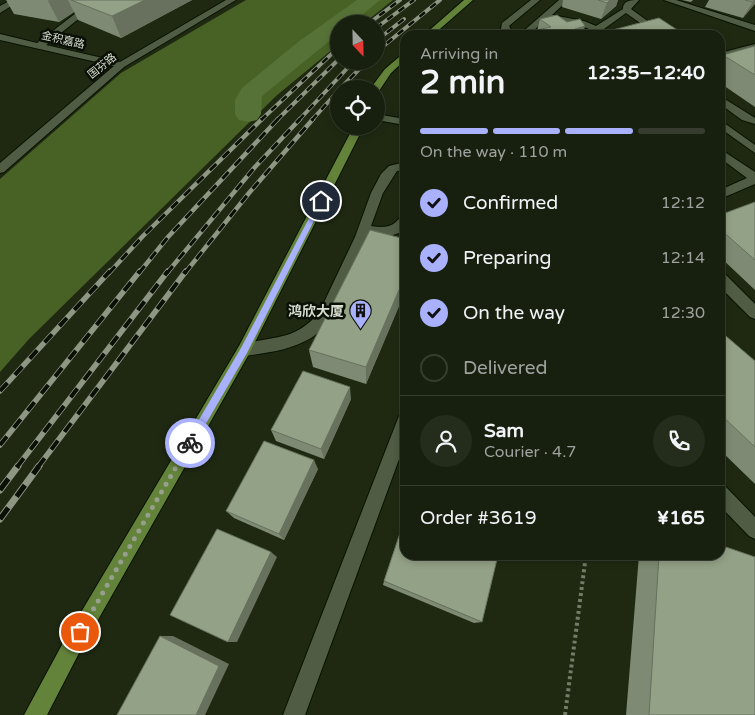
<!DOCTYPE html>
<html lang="en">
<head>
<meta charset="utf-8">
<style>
  :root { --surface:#171f0e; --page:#242c1c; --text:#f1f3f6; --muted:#9ea29e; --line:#363d2e; --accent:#a9b0fc }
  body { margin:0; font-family:"Varela Round","Noto Sans SC",sans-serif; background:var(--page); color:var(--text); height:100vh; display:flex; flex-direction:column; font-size:19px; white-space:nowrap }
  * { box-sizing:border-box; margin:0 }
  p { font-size:16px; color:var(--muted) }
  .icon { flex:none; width:28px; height:28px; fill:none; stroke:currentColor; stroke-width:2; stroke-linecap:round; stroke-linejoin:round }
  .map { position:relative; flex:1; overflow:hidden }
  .details { position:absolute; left:400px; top:30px; width:325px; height:530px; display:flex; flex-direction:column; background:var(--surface); border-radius:15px; box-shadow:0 2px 8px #0003,0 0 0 1px var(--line) }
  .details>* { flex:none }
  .needle { width:32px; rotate:158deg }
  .controls { position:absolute; left:330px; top:15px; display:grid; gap:10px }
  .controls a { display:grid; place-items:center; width:55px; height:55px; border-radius:50%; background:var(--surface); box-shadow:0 2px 8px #0003,0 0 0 1px var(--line); font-size:25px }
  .pin { position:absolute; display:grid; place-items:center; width:42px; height:42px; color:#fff; margin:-21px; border:2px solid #fff; border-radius:50%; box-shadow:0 1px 5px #0007 }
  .courier { position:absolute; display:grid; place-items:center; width:50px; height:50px; margin:-25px; border:4px solid #a9b0fc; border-radius:50%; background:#fff; color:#222; box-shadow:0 1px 6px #0007 }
  .summary em { font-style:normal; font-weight:700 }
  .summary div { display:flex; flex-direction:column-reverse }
  .summary { display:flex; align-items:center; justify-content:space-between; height:85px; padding:0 20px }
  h1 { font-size:32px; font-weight:700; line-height:38px }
  .bar { display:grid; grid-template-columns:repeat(4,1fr); gap:8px 5px; align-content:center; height:60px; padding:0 20px }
  .bar i { height:6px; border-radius:4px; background:var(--line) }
  .bar .on { background:var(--accent) }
  .bar p { grid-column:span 4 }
  .line { display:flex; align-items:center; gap:12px; padding:0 20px; border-top:1px solid var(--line) }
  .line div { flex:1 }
  .round { display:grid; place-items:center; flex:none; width:52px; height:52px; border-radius:26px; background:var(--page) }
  ol { padding:0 20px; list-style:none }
  li { display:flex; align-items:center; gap:15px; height:55px }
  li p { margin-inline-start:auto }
  li .icon { padding:5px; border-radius:50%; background:var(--accent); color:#111; stroke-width:4 }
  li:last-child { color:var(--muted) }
  li i { width:28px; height:28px; border:2px solid var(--line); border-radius:50% }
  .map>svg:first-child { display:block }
  .forest { fill:#486226 }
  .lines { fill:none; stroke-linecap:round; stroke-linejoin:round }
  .river { fill:#577237; fill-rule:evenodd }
  .minor-casing { stroke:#081200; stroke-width:2 }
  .major-casing { stroke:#081200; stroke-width:2 }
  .path { stroke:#737c69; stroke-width:4; stroke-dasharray:3 3; stroke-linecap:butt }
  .minor { fill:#505d44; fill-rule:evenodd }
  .major { fill:#63833a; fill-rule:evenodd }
  .rail-far3-casing { stroke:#8e9684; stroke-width:4 }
  .rail-far2-casing { stroke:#8e9684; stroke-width:4.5 }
  .rail-far1-casing { stroke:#8e9684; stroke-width:5.5 }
  .rail-casing { stroke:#8e9684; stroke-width:7 }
  .rail-far3 { stroke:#0b1007; stroke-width:2.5; stroke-dasharray:7; stroke-linecap:butt }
  .rail-far2 { stroke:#0b1007; stroke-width:3; stroke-dasharray:9; stroke-linecap:butt }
  .rail-far1 { stroke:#0b1007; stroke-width:4; stroke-dasharray:11; stroke-linecap:butt }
  .rail { stroke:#0b1007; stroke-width:5; stroke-dasharray:14; stroke-linecap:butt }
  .wall { fill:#7e8a73 }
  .shaded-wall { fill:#67715e }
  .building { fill:#93a186; stroke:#67715e }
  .route { fill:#a9b0fc }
  .done { stroke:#979f8e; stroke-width:5; stroke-dasharray:0 9 }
  .labels { text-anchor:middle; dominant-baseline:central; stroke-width:5; stroke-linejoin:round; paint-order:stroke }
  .far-street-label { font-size:11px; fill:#d7ded0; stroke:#0b1007 }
  .poi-label { font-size:14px; font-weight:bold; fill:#d7ded0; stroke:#0b1007; text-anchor:end }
</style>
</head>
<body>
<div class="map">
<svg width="755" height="715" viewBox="0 0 755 715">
  <rect width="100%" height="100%" fill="#1f2912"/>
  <!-- forest -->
  <path class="forest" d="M246,0H393L363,24H339V44L276,96L29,339L0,372V179L121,73Z"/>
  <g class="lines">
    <!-- river -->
    <path class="river" d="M357,0H380L351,24H339V33L262,96L261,114L257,120L248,122L239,120L235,114V100L242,88L298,42Z"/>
    <defs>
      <path id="minor" d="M11,0H21L0,13V6Z
        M93,0H102L46,45L120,62L226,0H236L124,67L4,172L0,173V163L114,66L0,40V34L37,43Z
        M531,0H540L509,26L514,35H505L501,29L502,23Z
        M559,0H568L552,15L584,21L596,26L623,9C623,0 632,0 639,0L631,9L667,35H657L626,13L604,29L611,32L612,35H603L582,26L547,19L528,35H519Z
        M664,0H676L755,25V31Z
        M755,44V50L720,59V53Z
        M720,96L755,118V124L742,120L720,104Z
        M376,114L405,119V125L376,120Z
        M720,120L755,145V153L720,128Z
        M720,149L755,172V184L720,199V190L747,178L720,158Z
        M405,162V170L397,171L383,193L371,226C384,228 393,228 401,216L405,215V229C395,238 381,236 368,235C357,263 335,323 311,338C291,350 267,353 244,356L239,354L237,350L239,346C272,334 291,344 319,313L355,237L371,193L381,174L389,166Z
        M720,273L725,274L755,304V319L750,317L720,287Z
        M405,413V443L305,715H283L397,421L399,416Z
        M720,484L726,487L755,517V539L749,536L720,506Z"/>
      <path id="major" d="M464,0H473L433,35H424Z
        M405,52V60L391,73L379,91L376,92V89H370L385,69Z
        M354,126H364L249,354L78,655L47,715H24L64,641L239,346Z"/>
    </defs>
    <!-- minor casing -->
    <use href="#minor" class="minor-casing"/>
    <!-- major casing -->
    <use href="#major" class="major-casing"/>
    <!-- path -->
    <path class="path" d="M565,715L586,555"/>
    <!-- minor -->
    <use href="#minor" class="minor"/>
    <!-- major -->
    <use href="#major" class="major"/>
    <defs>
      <path id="rail-far3" d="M368,24L400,0
        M376,28L414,0
        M376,41L404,19
        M376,52L440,0
        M340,89L367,61
        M261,120L339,47
        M277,120L339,59
        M299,120L354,61
        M312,120L339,90"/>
      <path id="rail-far2" d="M109,273L143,236L262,119
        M139,273L168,237L278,119
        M167,273L255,167L300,119
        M185,273L249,193L313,119"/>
      <path id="rail-far1" d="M0,391L110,271
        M0,445L140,271
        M17,467L168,271
        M38,467L186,271"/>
      <path id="rail" d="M0,490L18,466
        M0,519L39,466"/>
    </defs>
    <!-- rail-far3 casing -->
    <use href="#rail-far3" class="rail-far3-casing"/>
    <!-- rail-far2 casing -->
    <use href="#rail-far2" class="rail-far2-casing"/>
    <!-- rail-far1 casing -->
    <use href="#rail-far1" class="rail-far1-casing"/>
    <!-- rail casing -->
    <use href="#rail" class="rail-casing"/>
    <!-- rail-far3 -->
    <use href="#rail-far3" class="rail-far3"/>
    <!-- rail-far2 -->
    <use href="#rail-far2" class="rail-far2"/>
    <!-- rail-far1 -->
    <use href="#rail-far1" class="rail-far1"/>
    <!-- rail -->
    <use href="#rail" class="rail"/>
  </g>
  <!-- wall -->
  <path class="wall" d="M6,0H192L121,38L78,20L74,12L59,22L14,14Z
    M563,0H618L616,6L601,19L562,7Z
    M682,0H693L691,2Z
    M709,0H755L743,18L705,7Z
    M540,19L567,22L585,26L582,35H536Z
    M755,46V107L720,83V60L723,55Z
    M755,202V290L720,257V215Z
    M405,239V292L366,384L313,367L309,350Z
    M720,331L755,361V484L720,450Z
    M351,399L324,459L276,441L271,430Z
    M318,469L284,540L234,518L226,511Z
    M639,555H720L755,715H626Z
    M384,581L482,622L474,623L383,585Z"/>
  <!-- shaded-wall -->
  <path class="shaded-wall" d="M49,0H68L74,12L59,22L48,1Z
    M145,0H192L121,38L112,16Z
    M610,0H618L616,6L601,19L607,3Z
    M754,0H755V4L743,18Z
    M585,26L582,35H565L575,29Z
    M405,276V292L366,384V367Z
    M350,387L351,399L324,459L321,449Z
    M314,460L318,469L284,540L279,534Z
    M271,552L277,557L237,642H228Z
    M160,636H173L229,664L205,715H196Z"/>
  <!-- building -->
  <path class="building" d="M71,0H145L112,16Z
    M598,0H610L607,3Z
    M745,0H754L753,2Z
    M557,15L567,22L580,19L585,26L575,29L578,31L565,35H543L537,30L551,27L540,19Z
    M659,18L685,35H609L605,32Z
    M755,46V75L723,55Z
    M755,202V260L720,229V215Z
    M370,230L405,239V276L366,367L309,350Z
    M720,331L755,361V447L720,414Z
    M303,371L350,387L321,449L271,430Z
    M264,441L314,460L279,534L226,511Z
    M405,518V555H498L482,622L384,581Z
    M217,529L271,552L228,642L170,615Z
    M720,545L755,557V715H649L659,555H720Z
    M160,636L219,666L196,715H117Z"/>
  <!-- route -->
  <path class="route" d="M321,199L324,201L247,353L193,446H187V440L241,348L318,201Z"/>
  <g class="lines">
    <!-- done -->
    <path class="done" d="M80,632L190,443"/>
  </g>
  <!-- icons -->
  <defs>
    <symbol id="building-pin" viewBox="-11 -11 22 30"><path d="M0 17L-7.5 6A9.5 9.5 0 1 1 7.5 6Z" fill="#a9b0fc" stroke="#0b1007"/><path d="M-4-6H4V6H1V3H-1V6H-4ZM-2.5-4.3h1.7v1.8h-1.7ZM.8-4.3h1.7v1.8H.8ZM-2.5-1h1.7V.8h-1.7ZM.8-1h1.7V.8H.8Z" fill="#111"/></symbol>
  </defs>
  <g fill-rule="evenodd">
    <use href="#building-pin" x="348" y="298" width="25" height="34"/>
  </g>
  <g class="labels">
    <!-- far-street labels -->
    <g class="far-street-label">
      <text transform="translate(63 40) rotate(13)">金积嘉路</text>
      <text transform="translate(102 66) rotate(-39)">国芬路</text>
    </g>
    <!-- poi labels -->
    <g class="poi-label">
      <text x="344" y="311">鸿欣大厦</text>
    </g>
  </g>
</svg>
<div class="controls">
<a><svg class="needle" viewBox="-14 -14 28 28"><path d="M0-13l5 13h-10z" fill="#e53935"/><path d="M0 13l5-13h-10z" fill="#9ea29e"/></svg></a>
<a><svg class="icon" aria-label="locate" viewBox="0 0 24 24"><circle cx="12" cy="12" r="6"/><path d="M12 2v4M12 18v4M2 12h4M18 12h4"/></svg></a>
</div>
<div class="pin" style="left:80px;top:632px;background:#ea580c"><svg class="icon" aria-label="bag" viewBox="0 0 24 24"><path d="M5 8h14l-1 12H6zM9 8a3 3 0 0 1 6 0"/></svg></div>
<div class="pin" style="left:321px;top:201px;background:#1f2937"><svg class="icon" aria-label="home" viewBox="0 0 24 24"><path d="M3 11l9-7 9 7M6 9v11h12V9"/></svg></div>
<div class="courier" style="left:190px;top:443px"><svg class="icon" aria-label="bike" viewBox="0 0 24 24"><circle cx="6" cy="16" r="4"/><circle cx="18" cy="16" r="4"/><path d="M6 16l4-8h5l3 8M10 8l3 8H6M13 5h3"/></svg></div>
<section class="details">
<div class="summary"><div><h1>2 min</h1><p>Arriving in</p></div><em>12:35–12:40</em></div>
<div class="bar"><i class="on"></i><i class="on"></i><i class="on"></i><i></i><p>On the way · 110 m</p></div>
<ol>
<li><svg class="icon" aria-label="check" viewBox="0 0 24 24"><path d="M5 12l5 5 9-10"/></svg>Confirmed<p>12:12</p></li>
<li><svg class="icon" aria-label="check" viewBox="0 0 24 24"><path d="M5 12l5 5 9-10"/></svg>Preparing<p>12:14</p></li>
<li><svg class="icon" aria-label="check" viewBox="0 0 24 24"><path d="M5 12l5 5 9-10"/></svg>On the way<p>12:30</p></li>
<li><i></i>Delivered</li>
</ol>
<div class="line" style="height:90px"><a class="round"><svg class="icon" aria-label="person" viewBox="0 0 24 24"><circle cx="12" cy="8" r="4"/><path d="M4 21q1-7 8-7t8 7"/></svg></a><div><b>Sam</b><p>Courier · 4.7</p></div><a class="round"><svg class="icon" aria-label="phone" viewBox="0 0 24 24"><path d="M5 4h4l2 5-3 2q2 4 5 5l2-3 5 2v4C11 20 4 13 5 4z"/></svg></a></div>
<div class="line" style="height:65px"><div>Order #3619</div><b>¥165</b></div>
</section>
</div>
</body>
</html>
